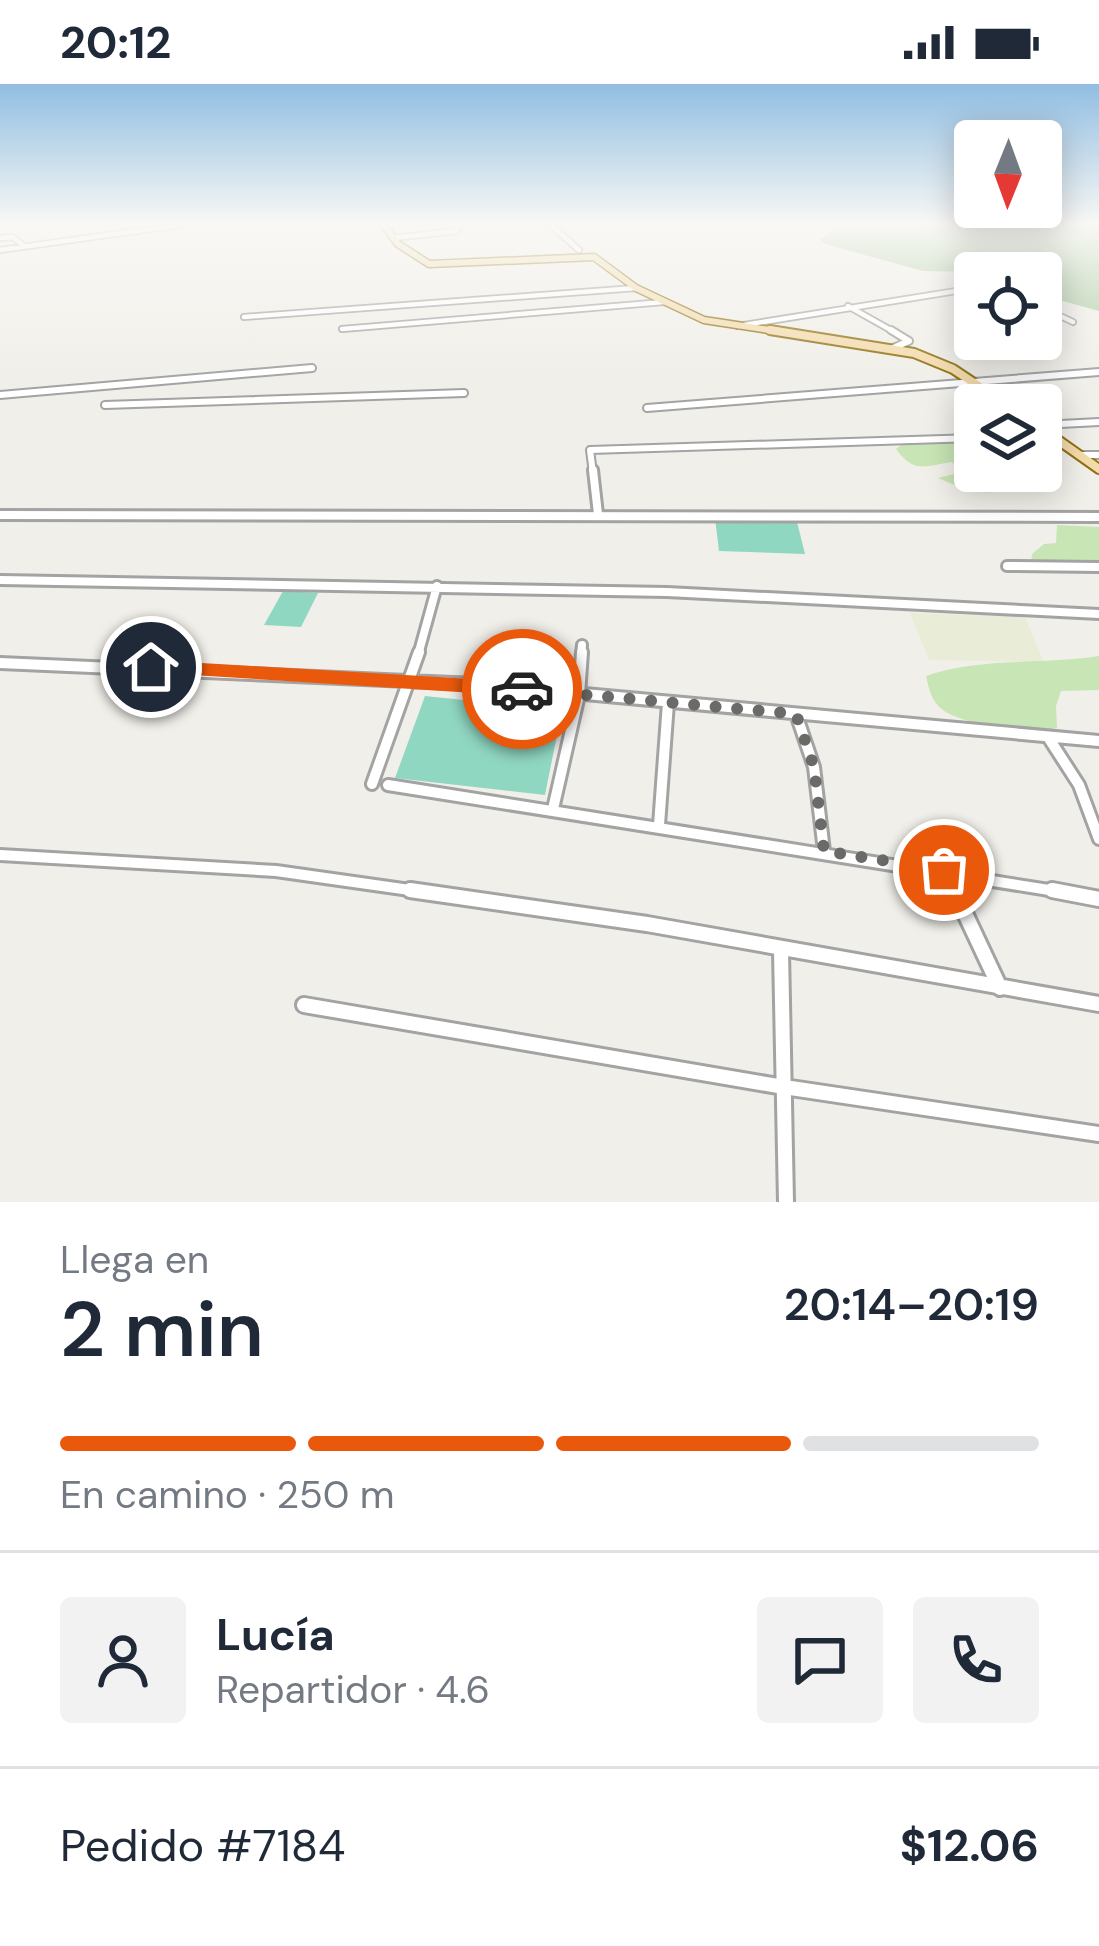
<!DOCTYPE html>
<html lang="es">
<head>
<meta charset="utf-8">
<style>
  :root { --surface:#fff; --page:#f2f2f3; --text:#1f2937; --muted:#747a83; --line:#e0e1e3; --accent:#ea580c }
  body { margin:0; font-family:"DM Sans",sans-serif; background:var(--page); color:var(--text); height:100vh; display:flex; flex-direction:column; font-size:45px; white-space:nowrap }
  * { box-sizing:border-box; margin:0 }
  p { font-size:39px; color:var(--muted) }
  .icon { flex:none; width:66px; height:66px; fill:none; stroke:currentColor; stroke-width:2; stroke-linecap:round; stroke-linejoin:round }
  .map { position:relative; height:1118px; overflow:hidden }
  .panel { display:flex; flex-direction:column; background:var(--surface); flex:1 }
  .panel>* { flex:none }
  .needle { width:78px; rotate:181deg }
  .tools { position:absolute; left:954px; top:36px; display:grid; gap:24px }
  .tools a { display:grid; place-items:center; width:108px; height:108px; border-radius:12px; background:var(--surface); box-shadow:0 6px 30px #0003; font-size:60px }
  .pin { position:absolute; display:grid; place-items:center; width:102px; height:102px; color:#fff; margin:-51px; border:6px solid #fff; border-radius:50%; box-shadow:0 3px 12px #0007 }
  .courier { position:absolute; display:grid; place-items:center; width:120px; height:120px; margin:-60px; border:9px solid #ea580c; border-radius:50%; background:#fff; color:#222; box-shadow:0 3px 15px #0007 }
  .head em { font-style:normal; font-weight:600 }
  .head div { display:flex; flex-direction:column-reverse }
  .head { display:flex; align-items:center; justify-content:space-between; height:204px; padding:0 60px }
  h1 { font-size:78px; font-weight:600; line-height:90px }
  .bar { display:grid; grid-template-columns:repeat(4,1fr); gap:18px 12px; align-content:center; height:144px; padding:0 60px }
  .bar i { height:15px; border-radius:9px; background:var(--line) }
  .bar .on { background:var(--accent) }
  .bar p { grid-column:span 4 }
  .line { display:flex; align-items:center; gap:30px; padding:0 60px; border-top:3px solid var(--line) }
  .line div { flex:1 }
  .round { display:grid; place-items:center; flex:none; width:126px; height:126px; border-radius:12px; background:var(--page) }
  .status { display:flex; justify-content:space-between; align-items:center; height:84px; padding:0 60px; background:var(--surface); direction:ltr }
  .status svg { height:33px; fill:currentColor }
  .map>svg:first-child { display:block }
  .farmland { fill:#e9edd7 }
  .grass { fill:#c8e5b5 }
  .forest { fill:#abcca2 }
  .pitch { fill:#90d7c2 }
  .lines { fill:none; stroke-linecap:round; stroke-linejoin:round }
  .minor-far4-casing { stroke:#a3a3a3; stroke-width:8 }
  .minor-far3-casing { stroke:#a3a3a3; stroke-width:10 }
  .minor-far2-casing { stroke:#a3a3a3; stroke-width:14 }
  .minor-far1-casing { stroke:#a3a3a3; stroke-width:16 }
  .minor-casing { stroke:#a3a3a3; stroke-width:20 }
  .major-far1-casing { stroke:#907110; stroke-width:9 }
  .major-casing { stroke:#907110; stroke-width:12 }
  .minor-far4 { stroke:#fff; stroke-width:4.5 }
  .minor-far3 { stroke:#fff; stroke-width:6 }
  .minor-far2 { stroke:#fff; stroke-width:8 }
  .minor-far1 { stroke:#fff; stroke-width:10 }
  .minor { stroke:#fff; stroke-width:14 }
  .major-far1 { stroke:#f3dbac; stroke-width:6 }
  .major { stroke:#f3dbac; stroke-width:8 }
  .route { fill:#ea580c }
  .done { stroke:#6a6a68; stroke-width:12; stroke-dasharray:0 21.6 }
</style>
</head>
<body>
<div class="status"><b>20:12</b><svg viewBox="0 0 49 12"><path d="M0 12V9h3v3zM5 12V6h3v6zM10 12V3h3v9zM15 12V0h3v12zM26 1h20v11H26zM47 4h2v5h-2z"/></svg></div>
<div class="map">
<svg width="1099" height="1118" viewBox="0 0 1099 1118">
  <rect width="100%" height="100%" fill="#f1efe9"/>
  <!-- farmland -->
  <path class="farmland" d="M910,529L1025,533L1044,578L929,576Z"/>
  <!-- grass -->
  <path class="grass" d="M975,357V387H1014L1011,402C988,416 961,404 938,394L954,390L957,384L952,378C925,382 914,390 896,365L905,358Z
    M1057,441L1099,443V480L1031,479L1032,470L1044,460L1056,459Z
    M1099,572V606L1061,607L1056,622L1057,644C1032,650 965,642 943,626C931,617 929,605 926,592C979,573 1042,581 1099,572Z"/>
  <!-- forest -->
  <path class="forest" d="M836,141H1099V227L1041,211V189L923,187L825,160L820,155L837,144Z"/>
  <!-- pitch -->
  <path class="pitch" d="M715,434L797,438L805,470L719,467Z
    M283,507L318,509L301,543L264,541Z
    M425,612L562,626L545,711L395,694Z"/>
  <g class="lines">
    <defs>
      <path id="minor-far4" d="M551,141L579,166
        M0,154L13,153L24,162
        M393,154L457,147L456,143L464,141
        M0,166L179,141
        M848,222L896,249
        M1041,223L1073,238
        M244,233L636,204
        M738,242L975,204
        M342,245L664,218"/>
      <path id="minor-far3" d="M891,246L909,257L891,265
        M0,311L312,284
        M105,321L464,309
        M647,324L1099,288
        M1041,341L1099,338
        M1079,371H1099
        M593,389L590,366L975,354"/>
      <path id="minor-far2" d="M593,386L598,430
        M0,431L1099,433
        M1007,482L1099,483
        M0,496L667,508L1099,530
        M418,571L437,502
        M581,571L582,561"/>
      <path id="minor-far1" d="M0,579L476,600L1099,657
        M796,630L814,683L824,767
        M1048,653L1079,701L1099,755
        M372,700L419,568
        M388,701L1068,809
        M553,725L579,611L582,568
        M659,741L668,619
        M0,771L276,787L431,809
        M944,786L955,809"/>
      <path id="minor" d="M410,806L647,840L1099,920
        M954,806L1000,904
        M1052,806L1099,815
        M781,867L786,1118
        M304,921L784,1003L1099,1050"/>
      <path id="major-far1" d="M384,141L398,160L429,180L594,173L636,204L704,236L789,249"/>
      <path id="major" d="M770,246L914,269L953,285L1007,321
        M1041,344L1099,385"/>
    </defs>
    <!-- minor-far4 casing -->
    <use href="#minor-far4" class="minor-far4-casing"/>
    <!-- minor-far3 casing -->
    <use href="#minor-far3" class="minor-far3-casing"/>
    <!-- minor-far2 casing -->
    <use href="#minor-far2" class="minor-far2-casing"/>
    <!-- minor-far1 casing -->
    <use href="#minor-far1" class="minor-far1-casing"/>
    <!-- minor casing -->
    <use href="#minor" class="minor-casing"/>
    <!-- major-far1 casing -->
    <use href="#major-far1" class="major-far1-casing"/>
    <!-- major casing -->
    <use href="#major" class="major-casing"/>
    <!-- minor-far4 -->
    <use href="#minor-far4" class="minor-far4"/>
    <!-- minor-far3 -->
    <use href="#minor-far3" class="minor-far3"/>
    <!-- minor-far2 -->
    <use href="#minor-far2" class="minor-far2"/>
    <!-- minor-far1 -->
    <use href="#minor-far1" class="minor-far1"/>
    <!-- minor -->
    <use href="#minor" class="minor"/>
    <!-- major-far1 -->
    <use href="#major-far1" class="major-far1"/>
    <!-- major -->
    <use href="#major" class="major"/>
  </g>
  <!-- sky -->
  <linearGradient id="sky" x2="0" y2="1"><stop stop-color="#91bee2"/><stop offset="0.47" stop-color="#f9f8f5"/><stop offset="1" stop-color="#f9f8f5" stop-opacity="0"/></linearGradient>
  <rect width="1099" height="297" fill="url(#sky)"/>
  <!-- route -->
  <path class="route" d="M151,576L522,598L533,605L522,612L144,588V578Z"/>
  <g class="lines">
    <!-- done -->
    <path class="done" d="M522,605L796,630L814,683L824,767L944,786"/>
  </g>
</svg>
<div class="tools">
<a><svg class="needle" viewBox="-14 -14 28 28"><path d="M0-13l5 13h-10z" fill="#e53935"/><path d="M0 13l5-13h-10z" fill="#747a83"/></svg></a>
<a><svg class="icon" aria-label="locate" viewBox="0 0 24 24"><circle cx="12" cy="12" r="6"/><path d="M12 2v4M12 18v4M2 12h4M18 12h4"/></svg></a>
<a><svg class="icon" aria-label="layers" viewBox="0 0 24 24"><path d="M12 4l9 5-9 5-9-5zM3 14l9 5 9-5"/></svg></a>
</div>
<div class="pin" style="left:944px;top:786px;background:#ea580c"><svg class="icon" aria-label="bag" viewBox="0 0 24 24"><path d="M5 8h14l-1 12H6zM9 8a3 3 0 0 1 6 0"/></svg></div>
<div class="pin" style="left:151px;top:583px;background:#1f2937"><svg class="icon" aria-label="home" viewBox="0 0 24 24"><path d="M3 11l9-7 9 7M6 9v11h12V9"/></svg></div>
<div class="courier" style="left:522px;top:605px"><svg class="icon" aria-label="car" viewBox="0 0 24 24"><path d="M5 17H2v-5l4-1 3-4h7l3 4 3 1v5h-3M9 17h6M6 11h13"/><circle cx="7" cy="17" r="2"/><circle cx="17" cy="17" r="2"/></svg></div>
</div>
<section class="panel">
<div class="head"><div><h1>2 min</h1><p>Llega en</p></div><em>20:14–20:19</em></div>
<div class="bar"><i class="on"></i><i class="on"></i><i class="on"></i><i></i><p>En camino · 250 m</p></div>
<div class="line" style="height:216px"><a class="round"><svg class="icon" aria-label="person" viewBox="0 0 24 24"><circle cx="12" cy="8" r="4"/><path d="M4 21q1-7 8-7t8 7"/></svg></a><div><b>Lucía</b><p>Repartidor · 4.6</p></div><a class="round"><svg class="icon" aria-label="chat" viewBox="0 0 24 24"><path d="M4 5h16v11H9l-5 4z"/></svg></a><a class="round"><svg class="icon" aria-label="phone" viewBox="0 0 24 24"><path d="M5 4h4l2 5-3 2q2 4 5 5l2-3 5 2v4C11 20 4 13 5 4z"/></svg></a></div>
<div class="line" style="height:156px"><div>Pedido #7184</div><b>$12.06</b></div>
</section>
</body>
</html>
